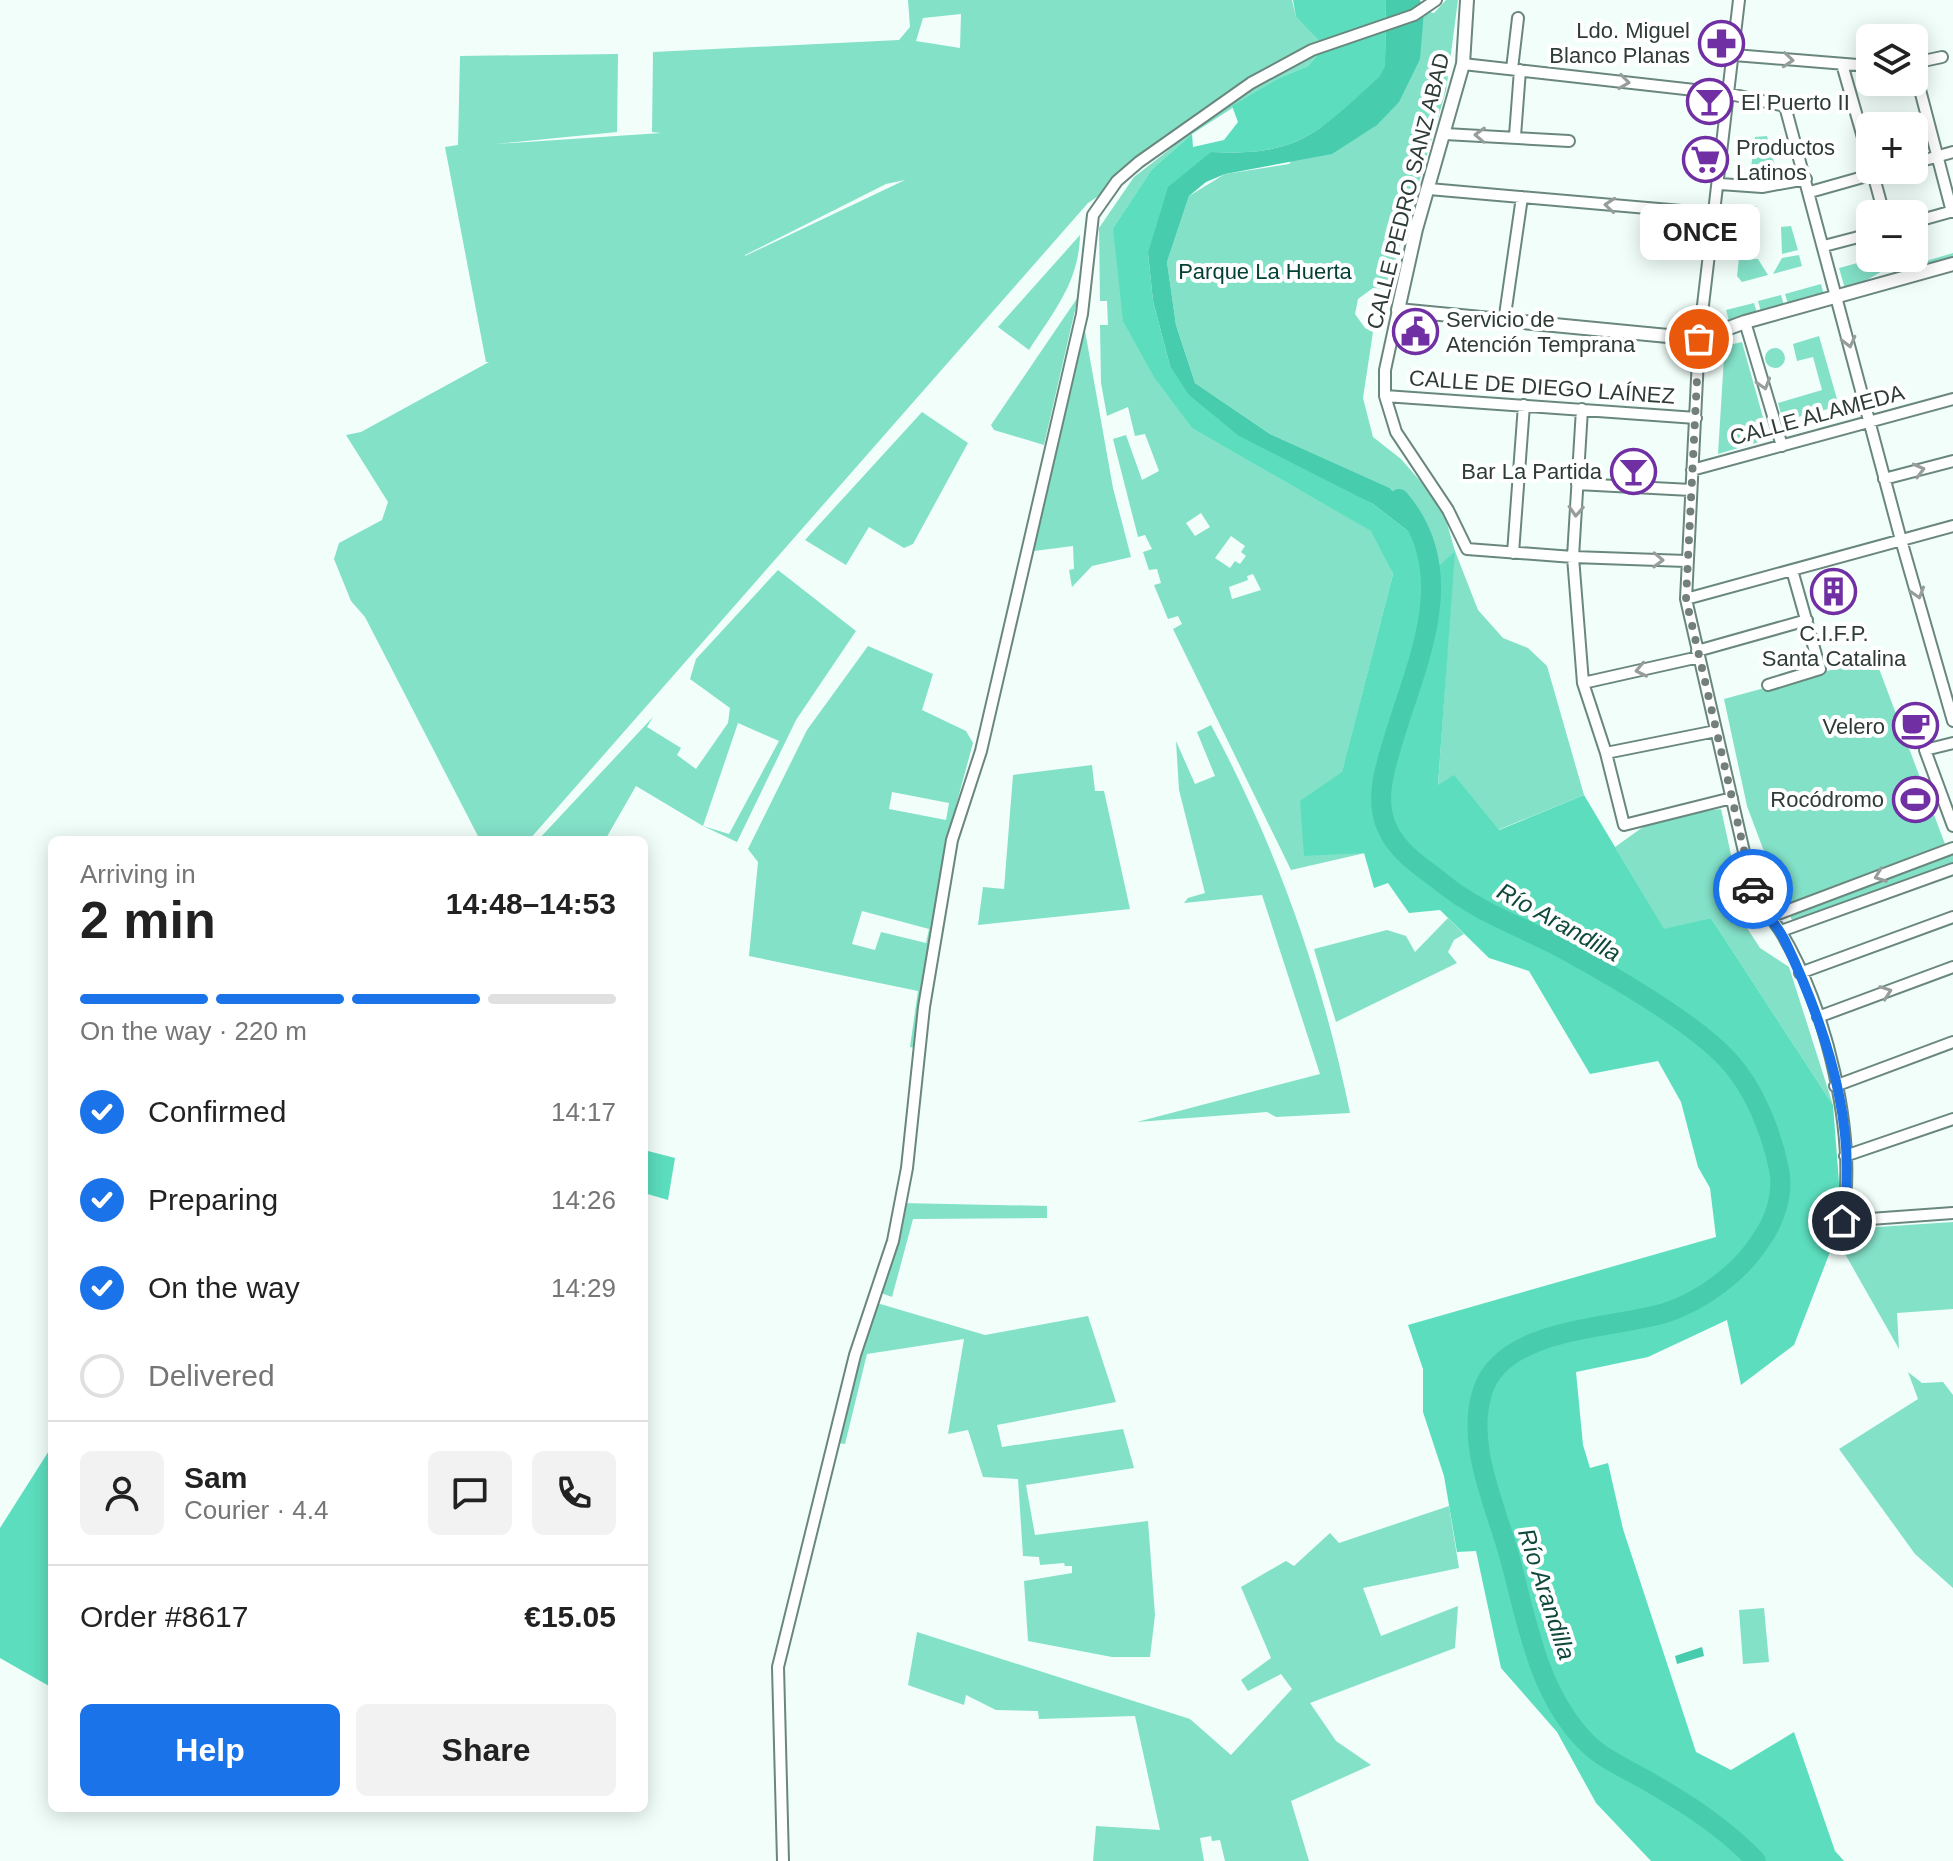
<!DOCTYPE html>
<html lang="en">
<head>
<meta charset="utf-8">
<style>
  :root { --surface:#fff; --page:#f2f2f2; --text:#222; --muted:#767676; --line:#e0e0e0; --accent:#1a73e8 }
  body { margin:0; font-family:Arial,sans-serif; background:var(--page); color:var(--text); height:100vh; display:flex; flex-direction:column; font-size:30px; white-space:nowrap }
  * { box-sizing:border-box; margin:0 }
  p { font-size:26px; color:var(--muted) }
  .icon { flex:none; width:44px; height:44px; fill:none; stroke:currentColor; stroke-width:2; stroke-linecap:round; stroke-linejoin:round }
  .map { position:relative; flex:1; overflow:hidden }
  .drawer { position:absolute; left:48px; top:836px; width:600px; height:976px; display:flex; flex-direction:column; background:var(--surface); border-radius:12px; box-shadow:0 4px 20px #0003 }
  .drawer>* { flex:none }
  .controls { position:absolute; left:1856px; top:24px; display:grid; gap:16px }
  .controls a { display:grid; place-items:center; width:72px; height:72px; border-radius:12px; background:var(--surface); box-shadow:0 4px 20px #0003; font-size:40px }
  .pin { position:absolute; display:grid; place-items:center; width:68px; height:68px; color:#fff; margin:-34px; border:4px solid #fff; border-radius:50%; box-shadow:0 2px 8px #0007 }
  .courier { position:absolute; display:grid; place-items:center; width:80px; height:80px; margin:-40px; border:6px solid #1a73e8; border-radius:50%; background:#fff; color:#222; box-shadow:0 2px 10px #0007 }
  .bubble { position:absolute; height:56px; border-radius:12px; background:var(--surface); box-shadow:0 4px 20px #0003; font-size:26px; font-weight:800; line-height:56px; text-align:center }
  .head em { font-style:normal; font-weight:800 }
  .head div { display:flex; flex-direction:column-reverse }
  .head { display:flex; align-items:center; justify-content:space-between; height:136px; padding:0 32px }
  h1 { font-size:52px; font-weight:800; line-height:60px }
  .bar { display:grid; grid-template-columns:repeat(4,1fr); gap:12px 8px; align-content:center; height:96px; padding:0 32px }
  .bar i { height:10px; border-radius:6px; background:var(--line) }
  .bar .active { background:var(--accent) }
  .bar p { grid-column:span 4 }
  .line { display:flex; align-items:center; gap:20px; padding:0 32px; border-top:2px solid var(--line) }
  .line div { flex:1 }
  .round { display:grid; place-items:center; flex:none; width:84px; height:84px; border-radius:12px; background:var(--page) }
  ol { padding:0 32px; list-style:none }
  li { display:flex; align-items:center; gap:24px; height:88px }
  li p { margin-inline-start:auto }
  li .icon { padding:8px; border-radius:50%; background:var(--accent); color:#fff; stroke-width:4 }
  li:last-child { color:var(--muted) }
  li i { width:44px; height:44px; border:4px solid var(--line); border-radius:50% }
  .primary-button { display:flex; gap:16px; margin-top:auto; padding:16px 32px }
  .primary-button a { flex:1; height:92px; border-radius:12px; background:var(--accent); color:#fff; font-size:32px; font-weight:800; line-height:92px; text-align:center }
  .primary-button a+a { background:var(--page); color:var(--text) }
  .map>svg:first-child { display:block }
  .green { fill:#83e1c8; fill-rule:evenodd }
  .forest { fill:#5cdebe }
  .water { fill:#47cdae }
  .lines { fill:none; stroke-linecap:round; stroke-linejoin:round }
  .river { stroke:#47cdae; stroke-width:20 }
  .minor-casing { stroke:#6a877e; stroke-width:14 }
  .tertiary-casing { stroke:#6a877e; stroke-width:16 }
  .minor { stroke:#fff; stroke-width:10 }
  .tertiary { stroke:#fff; stroke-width:12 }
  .oneway { stroke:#969d9b }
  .done { stroke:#727f7b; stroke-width:8; stroke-dasharray:0 14.4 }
  .route { stroke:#1a73e8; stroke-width:10 }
  .labels { text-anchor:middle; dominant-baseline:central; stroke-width:8; stroke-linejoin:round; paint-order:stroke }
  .poi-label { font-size:22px; fill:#2e3b37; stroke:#fff; text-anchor:end }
  .street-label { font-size:22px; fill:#2e3b37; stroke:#fff }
  .park-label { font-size:22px; fill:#044135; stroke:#fff }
  .water-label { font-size:24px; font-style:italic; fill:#10493c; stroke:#fff }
</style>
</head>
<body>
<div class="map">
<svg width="1953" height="1861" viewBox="0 0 1953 1861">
  <rect width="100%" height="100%" fill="#f1fefa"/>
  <!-- green -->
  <path class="green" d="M908,0H1292L1296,17L1326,45L1308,66L1279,78L1192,134L1152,169L1113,228L1193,429L1372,531L1393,574L1342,773L1365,853L1291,870L1173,629L1182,624L1178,616L1168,619L1154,585L1161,583L1157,569L1149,570L1143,552L1152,549L1145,535L1138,537L1113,439L1126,435L1142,480L1159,471L1145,434L1135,436L1128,407L1107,416L1101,383L1100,325H1108L1107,301H1100L1099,228L1134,177L1174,146L1088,203L529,840H480L365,617L351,601L334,559L339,543L382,520L388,502L346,435L361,432L489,362H486L445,147L458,145L460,56L618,54L617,132L495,144L661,133L652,132L653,52L899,40L910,27ZM961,14L960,48L916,41L923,18ZM905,180L745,256V255L886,184ZM1201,513L1210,527L1195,536L1186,523ZM1231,536L1245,546L1241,552L1246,556L1240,564L1235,561L1230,568L1215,558ZM1253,574L1261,590L1232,599L1229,587L1248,580L1247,576Z
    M1446,0H1458L1446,91L1387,289L1373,288L1358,299L1355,314L1365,328L1373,332L1363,398L1373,437L1401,459L1442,506L1455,551L1478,610L1503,638L1528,648L1547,666L1584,795L1498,830L1454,776L1438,786L1454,552L1432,573L1410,513L1390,488L1270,434L1195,383L1176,325L1167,262L1189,196L1225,174L1289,164L1424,11L1434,13Z
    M1767,136L1775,166L1762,162L1751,168L1755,137Z
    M1746,206H1756L1757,228L1744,227Z
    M1791,226L1798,250L1782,254L1781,227Z
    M1743,232L1757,233L1758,254L1740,253Z
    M1080,235C1079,282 1054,311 1029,350L998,327Z
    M1953,253V259L1889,276L1902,268Z
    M1799,255L1802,266L1773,274L1782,258Z
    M1739,258L1758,259L1768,275L1742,282L1737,276Z
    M1876,258H1908C1885,267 1869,282 1845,289L1839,268Z
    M1821,284L1824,295L1788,304L1785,294Z
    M1781,295L1784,305L1761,312L1758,301Z
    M1078,297L1044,445L994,430L991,425Z
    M1754,303L1757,313L1729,321L1726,310Z
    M1082,314L1113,488L1131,557L1092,566L1072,587L1069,570L1074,569L1073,546L1026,552Z
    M1819,336L1839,406L1783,421L1778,403L1822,390L1813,357L1797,361L1793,344Z
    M1742,342L1769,439L1718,454L1724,357L1710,356L1711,349Z
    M1765 358a10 10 0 1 1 20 0a10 10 0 1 1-20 0Z
    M922,412L968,443L913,544L904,548L869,527L846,565L805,540Z
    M778,570L856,631L796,720L737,842L703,826L636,786L605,840H538L653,717L647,727L681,748L677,755L696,769L728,723L730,708L690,679L696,659ZM738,723L779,741L729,834L703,826Z
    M868,646L933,674L922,710L966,731L973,743L947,839L915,1048L910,1047L918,991L749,956L758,862L748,849L807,730ZM892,792L949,803L946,820L889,809ZM862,911L929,929L926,943L881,932L875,950L852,944Z
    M1875,658L1945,844L1784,905L1747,806L1724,699Z
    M1211,725C1277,848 1322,976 1350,1113L1276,1117L1267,1112L1137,1122L1320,1074L1262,895L1184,903L1188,898L1205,893L1179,790L1176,741L1195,784L1215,776L1197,732Z
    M1092,765L1095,791H1104L1130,909L978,925L983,887L1004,889L1013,775Z
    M1721,809L1747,928L1760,948L1789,967L1833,1105L1711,918L1664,930L1615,847L1657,817Z
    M1953,853V863L1796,921L1791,919V913Z
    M1448,918L1464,934L1454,940L1448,952L1457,963L1336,1022L1314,949L1387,930L1406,936L1415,952Z
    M900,1203L1047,1206V1218L913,1219L892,1297L881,1293Z
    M1953,1222V1309L1897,1313L1899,1349L1840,1245L1847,1229Z
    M877,1303L985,1335L1088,1316L1116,1402L997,1425L1002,1447L1123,1429L1134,1468L1026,1485L1035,1535L1148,1521L1155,1615L1150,1657H1112L1028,1641L1024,1581L1072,1573V1566H1065L1064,1563L1040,1565L1039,1557L1023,1556L1018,1479L983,1477L968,1430L948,1434L964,1339L867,1354L845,1444L838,1443L858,1355Z
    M1908,1372L1922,1383L1943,1382L1953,1395V1588L1915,1554L1839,1449L1918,1399Z
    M1449,1506L1459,1568L1363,1588L1381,1636L1458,1606L1455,1648L1310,1703L1336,1741L1371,1765L1291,1801L1309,1861H1225L1220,1840L1212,1841L1211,1836L1200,1838L1204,1861H1093L1096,1826L1160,1830L1135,1716L1039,1719L1038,1711L996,1710L966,1695L964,1705L908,1685L917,1632L1190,1719L1231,1755L1292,1689L1281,1674L1248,1691L1241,1680L1271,1658L1241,1587L1286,1561L1294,1566L1330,1533L1339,1543Z
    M1764,1608L1769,1662L1743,1664L1739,1610Z"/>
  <!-- forest -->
  <path class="forest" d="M1293,0H1386L1385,65L1379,77C1316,134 1300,156 1211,152L1148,253L1153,301L1170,366L1322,475L1373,504L1417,538L1426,551L1432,572L1455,551L1438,785L1454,775L1499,830L1584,795L1664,929L1711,918L1833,1105L1842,1221L1794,1345L1741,1385L1727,1320L1648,1357L1576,1372L1583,1445L1590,1468L1608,1463L1623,1529L1696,1752L1731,1770L1794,1732L1835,1851L1844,1861H1651L1596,1803L1557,1732L1501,1668L1476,1551L1457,1552L1444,1476L1423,1412V1369L1408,1325L1716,1237L1710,1188L1698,1167L1681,1102L1658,1061L1590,1074L1529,971L1489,958L1440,910L1409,913L1388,883L1374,888L1364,853L1304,856L1300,801L1342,772L1393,574L1371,531L1193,429L1154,377L1123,321L1113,228L1152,169L1192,134L1193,147L1224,140L1238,122L1232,106L1279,78L1308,66L1325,46L1296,17Z
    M644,1150L675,1158L668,1200L644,1193Z
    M52,1446V1673L49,1686L0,1658V1528Z"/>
  <!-- water -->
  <path class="water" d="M1386,0H1420L1424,11L1420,59L1399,102L1377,125L1332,154L1225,174L1206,182L1189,196L1167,262L1176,325L1195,383L1270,434L1390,488L1410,513L1420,535L1417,538L1373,504L1239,436L1189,395L1170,366L1153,301L1148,253L1168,187L1211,152C1300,156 1316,134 1379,77L1385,66Z
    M1702,1647L1704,1656L1677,1664L1675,1656Z"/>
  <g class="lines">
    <!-- river -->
    <path class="river" d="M1399,499C1464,575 1414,666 1391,748C1383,774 1375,804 1388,830C1399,853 1422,867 1441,882C1478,912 1515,924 1556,945C1604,971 1692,1021 1728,1060C1754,1088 1771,1131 1779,1169C1784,1194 1775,1220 1761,1240C1740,1273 1702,1301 1665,1313C1612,1329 1504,1327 1483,1390C1465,1443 1495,1504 1509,1555C1527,1620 1537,1693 1587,1743C1604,1760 1631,1771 1651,1783C1689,1805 1726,1829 1756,1861"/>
    <defs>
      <path id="minor" d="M1739,0L1699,339L1686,599L1753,891C1761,907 1772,917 1781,932C1826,1006 1858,1136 1842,1221L1953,1213
        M1734,55L1870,66
        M1914,63L1942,57
        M1463,64L1730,94L1785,106L1901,540L1953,721
        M1842,64L1870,162
        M1914,67L1952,212
        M1512,69L1518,18
        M1445,134L1569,141
        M1515,136L1520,70
        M1914,163L1953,152
        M1872,170L1884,214
        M1720,184L1762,187L1806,179
        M1429,189L1716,214
        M1810,192L1888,170
        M1914,222L1953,211
        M1824,246L1870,234
        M1398,310L1385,370V396L1396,432L1448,510L1467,549L1573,557L1583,683L1606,753L1624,825L1732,798
        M1504,322L1522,197
        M1745,322L1782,446
        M1385,396L1696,418
        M1582,409L1573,557L1686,561
        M1692,470L1953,399
        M1884,479L1953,461
        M1577,484L1691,490
        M1513,553L1524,405
        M1686,599L1953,526
        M1697,651L1807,620
        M1583,683L1699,657
        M1768,685L1820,669L1792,570
        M1953,743L1925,750L1953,826
        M1606,753L1716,731
        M1770,917L1953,848
        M1781,931L1953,869
        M1800,973L1953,917
        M1818,1017L1953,967
        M1835,1086L1953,1042
        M1845,1156L1953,1119
        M783,1861L778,1667L855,1355L893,1241L907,1168L924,1007L952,840L981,751L1082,314L1093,215L1117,181L1139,162L1251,83L1312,50L1414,15L1436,0"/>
      <path id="tertiary" d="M1467,0L1463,64L1416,229L1398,310L1699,339L1745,322L1953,264"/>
    </defs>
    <!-- minor casing -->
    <use href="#minor" class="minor-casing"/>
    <!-- tertiary casing -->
    <use href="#tertiary" class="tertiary-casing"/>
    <!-- minor -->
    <use href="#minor" class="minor"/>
    <!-- tertiary -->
    <use href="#tertiary" class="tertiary"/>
  </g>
  <!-- one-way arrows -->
  <defs><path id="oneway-chevron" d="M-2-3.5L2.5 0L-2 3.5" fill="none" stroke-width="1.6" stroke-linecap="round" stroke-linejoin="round" transform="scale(2)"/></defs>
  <g class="oneway">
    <use href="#oneway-chevron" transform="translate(1788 60) rotate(5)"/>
    <use href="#oneway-chevron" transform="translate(1624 82) rotate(7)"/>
    <use href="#oneway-chevron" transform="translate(1480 135) rotate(-178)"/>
    <use href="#oneway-chevron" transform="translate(1610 205) rotate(-175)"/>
    <use href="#oneway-chevron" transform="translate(1849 342) rotate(76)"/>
    <use href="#oneway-chevron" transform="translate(1764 384) rotate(73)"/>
    <use href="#oneway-chevron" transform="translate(1919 470) rotate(-15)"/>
    <use href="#oneway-chevron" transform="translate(1576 511) rotate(93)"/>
    <use href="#oneway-chevron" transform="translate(1658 560) rotate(2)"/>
    <use href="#oneway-chevron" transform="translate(1918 593) rotate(73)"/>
    <use href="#oneway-chevron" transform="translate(1641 670) rotate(168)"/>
    <use href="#oneway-chevron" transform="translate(1880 876) rotate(159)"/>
    <use href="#oneway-chevron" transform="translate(1886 992) rotate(-20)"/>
  </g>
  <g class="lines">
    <!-- done -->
    <path class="done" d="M1699,339L1686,599L1753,889"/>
    <!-- route -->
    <path class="route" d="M1753,889C1760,909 1776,922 1785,941C1825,1025 1860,1128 1842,1221"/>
  </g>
  <!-- icons -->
  <defs>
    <symbol id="pharmacy-ring" viewBox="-11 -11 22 22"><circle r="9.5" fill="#fff" stroke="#702fa3" stroke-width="1.5"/><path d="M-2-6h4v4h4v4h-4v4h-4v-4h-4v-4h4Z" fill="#702fa3"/></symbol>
    <symbol id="bar-ring" viewBox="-11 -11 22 22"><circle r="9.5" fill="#fff" stroke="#702fa3" stroke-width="1.5"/><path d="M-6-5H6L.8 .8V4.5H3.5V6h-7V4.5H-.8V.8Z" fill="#702fa3"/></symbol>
    <symbol id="supermarket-ring" viewBox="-11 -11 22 22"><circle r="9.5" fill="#fff" stroke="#702fa3" stroke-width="1.5"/><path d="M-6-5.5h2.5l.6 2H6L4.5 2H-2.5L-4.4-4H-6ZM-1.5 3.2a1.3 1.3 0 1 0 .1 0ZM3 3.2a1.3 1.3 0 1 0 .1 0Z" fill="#702fa3"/></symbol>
    <symbol id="civic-ring" viewBox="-11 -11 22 22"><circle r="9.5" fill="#fff" stroke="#702fa3" stroke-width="1.5"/><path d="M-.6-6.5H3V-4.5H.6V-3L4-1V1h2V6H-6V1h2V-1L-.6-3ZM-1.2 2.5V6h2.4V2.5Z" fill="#702fa3"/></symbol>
    <symbol id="building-ring" viewBox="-11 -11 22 22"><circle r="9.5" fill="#fff" stroke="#702fa3" stroke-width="1.5"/><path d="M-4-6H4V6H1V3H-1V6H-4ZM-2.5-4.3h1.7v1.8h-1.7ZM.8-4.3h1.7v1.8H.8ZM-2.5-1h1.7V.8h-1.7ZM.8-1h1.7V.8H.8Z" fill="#702fa3"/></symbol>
    <symbol id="cafe-ring" viewBox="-11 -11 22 22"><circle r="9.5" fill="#fff" stroke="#702fa3" stroke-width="1.5"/><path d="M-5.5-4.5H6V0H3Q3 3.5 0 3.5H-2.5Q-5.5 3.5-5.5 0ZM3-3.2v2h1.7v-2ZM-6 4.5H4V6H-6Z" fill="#702fa3"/></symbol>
    <symbol id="stadium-ring" viewBox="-11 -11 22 22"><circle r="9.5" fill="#fff" stroke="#702fa3" stroke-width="1.5"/><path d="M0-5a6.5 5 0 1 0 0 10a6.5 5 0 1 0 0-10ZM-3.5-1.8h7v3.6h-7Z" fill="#702fa3"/></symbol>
  </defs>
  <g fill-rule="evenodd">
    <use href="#pharmacy-ring" x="1696" y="18" width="51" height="51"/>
    <use href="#bar-ring" x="1684" y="76" width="51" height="51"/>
    <use href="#supermarket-ring" x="1680" y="134" width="51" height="51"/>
    <use href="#civic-ring" x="1390" y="306" width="51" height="51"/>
    <use href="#bar-ring" x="1608" y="446" width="51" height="51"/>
    <use href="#building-ring" x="1808" y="566" width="51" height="51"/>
    <use href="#cafe-ring" x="1890" y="700" width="51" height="51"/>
    <use href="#stadium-ring" x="1890" y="774" width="51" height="51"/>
  </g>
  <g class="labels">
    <!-- poi labels -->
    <g class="poi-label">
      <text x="1690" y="30">Ldo. Miguel<tspan x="1690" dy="25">Blanco Planas</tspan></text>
      <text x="1741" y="102" text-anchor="start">El Puerto II</text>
      <text x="1736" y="147" text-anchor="start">Productos<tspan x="1736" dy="25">Latinos</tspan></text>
      <text x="1446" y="319" text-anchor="start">Servicio de<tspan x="1446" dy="25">Atención Temprana</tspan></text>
      <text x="1602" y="471">Bar La Partida</text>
      <text x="1834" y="633" text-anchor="middle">C.I.F.P.<tspan x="1834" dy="25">Santa Catalina</tspan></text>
      <text x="1885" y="726">Velero</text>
      <text x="1884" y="799">Rocódromo</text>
    </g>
    <!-- street labels -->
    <g class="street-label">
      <text transform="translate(1408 191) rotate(-76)">CALLE PEDRO SANZ ABAD</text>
      <text transform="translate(1542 387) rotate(4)">CALLE DE DIEGO LAÍNEZ</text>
      <text transform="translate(1817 415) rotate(-15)">CALLE ALAMEDA</text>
    </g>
    <!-- park labels -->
    <g class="park-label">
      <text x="1265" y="271">Parque La Huerta</text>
    </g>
    <!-- water labels -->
    <g class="water-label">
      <text transform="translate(1559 922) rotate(29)">Río Arandilla</text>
      <text transform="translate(1547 1594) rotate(72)">Río Arandilla</text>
    </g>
  </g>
</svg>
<div class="controls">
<a><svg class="icon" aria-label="layers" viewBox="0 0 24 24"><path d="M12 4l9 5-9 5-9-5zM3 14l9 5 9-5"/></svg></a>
<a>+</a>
<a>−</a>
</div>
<div class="pin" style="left:1699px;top:339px;background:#ea580c"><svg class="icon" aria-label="bag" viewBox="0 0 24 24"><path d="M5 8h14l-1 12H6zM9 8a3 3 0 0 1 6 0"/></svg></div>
<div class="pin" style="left:1842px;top:1221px;background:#1f2937"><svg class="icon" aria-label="home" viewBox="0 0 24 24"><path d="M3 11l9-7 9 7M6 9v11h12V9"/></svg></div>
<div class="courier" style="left:1753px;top:889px"><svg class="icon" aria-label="car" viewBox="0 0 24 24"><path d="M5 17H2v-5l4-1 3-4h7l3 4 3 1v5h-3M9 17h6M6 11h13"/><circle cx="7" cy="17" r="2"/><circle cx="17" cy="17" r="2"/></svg></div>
<div class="bubble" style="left:1640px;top:204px;width:120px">ONCE</div>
<section class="drawer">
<div class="head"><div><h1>2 min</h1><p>Arriving in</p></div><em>14:48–14:53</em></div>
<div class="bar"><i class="active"></i><i class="active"></i><i class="active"></i><i></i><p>On the way · 220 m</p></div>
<ol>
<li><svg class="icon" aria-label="check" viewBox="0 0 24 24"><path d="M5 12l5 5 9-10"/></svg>Confirmed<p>14:17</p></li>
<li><svg class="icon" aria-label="check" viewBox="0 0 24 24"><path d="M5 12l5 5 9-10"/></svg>Preparing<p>14:26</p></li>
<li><svg class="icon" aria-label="check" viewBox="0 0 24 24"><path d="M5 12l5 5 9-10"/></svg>On the way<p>14:29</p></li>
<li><i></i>Delivered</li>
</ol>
<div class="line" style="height:144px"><a class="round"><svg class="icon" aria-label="person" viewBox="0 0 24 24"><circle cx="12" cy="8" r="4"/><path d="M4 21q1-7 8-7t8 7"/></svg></a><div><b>Sam</b><p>Courier · 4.4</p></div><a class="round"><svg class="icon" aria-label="chat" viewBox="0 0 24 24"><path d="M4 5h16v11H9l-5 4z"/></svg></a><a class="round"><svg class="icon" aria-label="phone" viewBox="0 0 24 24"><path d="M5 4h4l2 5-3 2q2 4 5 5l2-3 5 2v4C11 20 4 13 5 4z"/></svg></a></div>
<div class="line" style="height:104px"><div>Order #8617</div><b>€15.05</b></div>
<div class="primary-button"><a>Help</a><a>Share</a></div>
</section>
</div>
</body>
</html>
